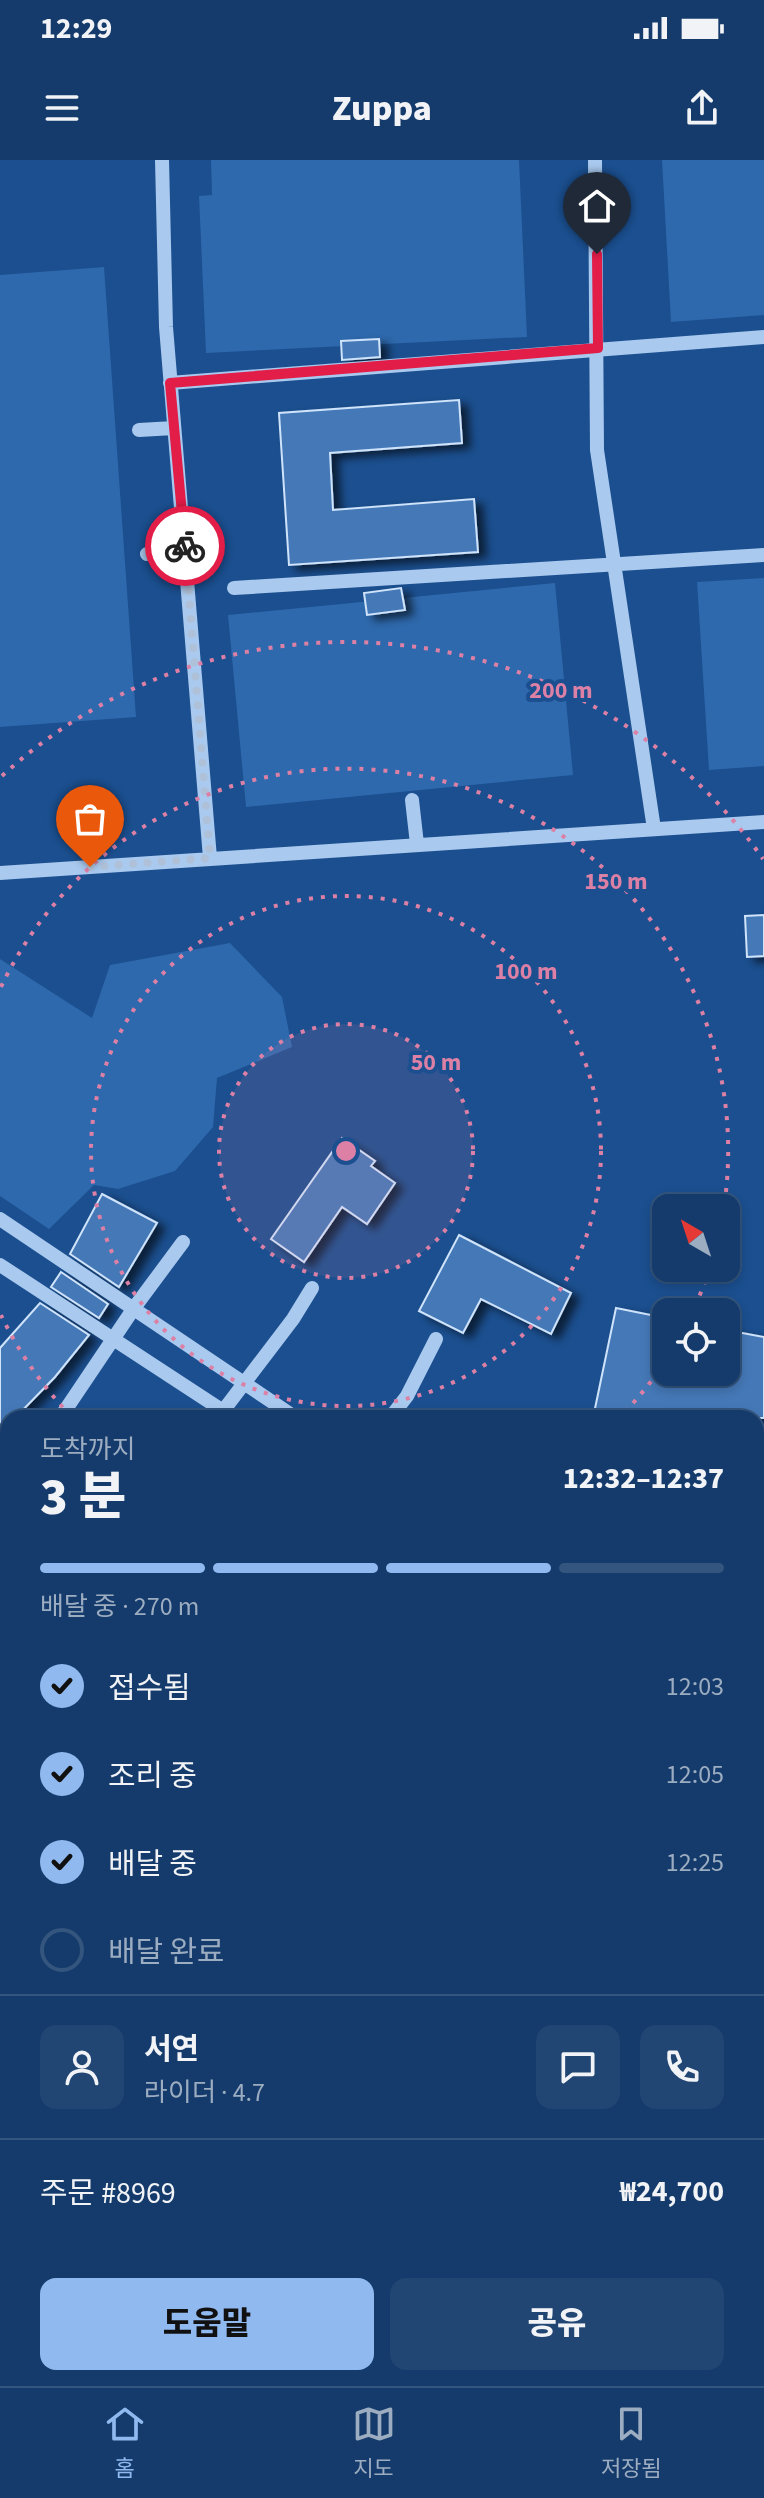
<!DOCTYPE html>
<html lang="ko">
<head>
<meta charset="utf-8">
<style>
  :root { --surface:#143b6b; --page:#214673; --text:#f1f3f6; --muted:#9dadc1; --line:#33557e; --accent:#90b9f0 }
  body { margin:0; font-family:"Source Sans 3","Noto Sans KR",sans-serif; background:var(--page); color:var(--text); height:100vh; display:flex; flex-direction:column; font-size:30px; white-space:nowrap }
  * { box-sizing:border-box; margin:0 }
  p { font-size:26px; color:var(--muted) }
  .icon { flex:none; width:44px; height:44px; fill:none; stroke:currentColor; stroke-width:2; stroke-linecap:round; stroke-linejoin:round }
  .map { position:relative; flex:1; overflow:hidden }
  .sheet { position:absolute; left:0px; top:1250px; width:764px; height:976px; display:flex; flex-direction:column; background:var(--surface); border-radius:24px 24px 0 0; box-shadow:0 4px 12px #0003,0 0 0 2px var(--line) }
  .sheet>* { flex:none }
  .needle { width:52px; rotate:321deg }
  .buttons { position:absolute; left:652px; top:1034px; display:grid; gap:16px }
  .buttons a { display:grid; place-items:center; width:88px; height:88px; border-radius:16px; background:var(--surface); box-shadow:0 4px 12px #0003,0 0 0 2px var(--line); font-size:40px }
  .pin { position:absolute; display:grid; place-items:center; width:68px; height:68px; color:#fff; margin:-82px -34px; border-radius:50% 50% 50% 0; rotate:-45deg; box-shadow:0 0 8px #0007 }
  .pin .icon { rotate:45deg }
  .courier { position:absolute; display:grid; place-items:center; width:80px; height:80px; margin:-40px; border:6px solid #e11d48; border-radius:50%; background:#fff; color:#222; box-shadow:0 2px 10px #0007 }
  .head em { font-style:normal; font-weight:800 }
  .head div { display:flex; flex-direction:column-reverse }
  .head { display:flex; align-items:center; justify-content:space-between; height:136px; padding:0 40px }
  h1 { font-size:52px; font-weight:800; line-height:60px }
  .bar { display:grid; grid-template-columns:repeat(4,1fr); gap:12px 8px; align-content:center; height:96px; padding:0 40px }
  .bar i { height:10px; border-radius:6px; background:var(--line) }
  .bar .current { background:var(--accent) }
  .bar p { grid-column:span 4 }
  .line { display:flex; align-items:center; gap:20px; padding:0 40px; border-top:2px solid var(--line) }
  .line div { flex:1 }
  .round { display:grid; place-items:center; flex:none; width:84px; height:84px; border-radius:16px; background:var(--page) }
  ol { padding:0 40px; list-style:none }
  li { display:flex; align-items:center; gap:24px; height:88px }
  li p { margin-inline-start:auto }
  li .icon { padding:8px; border-radius:50%; background:var(--accent); color:#111; stroke-width:4 }
  li:last-child { color:var(--muted) }
  li i { width:44px; height:44px; border:4px solid var(--line); border-radius:50% }
  .button { display:flex; gap:16px; margin-top:auto; padding:16px 40px }
  .button a { flex:1; height:92px; border-radius:16px; background:var(--accent); color:#111; font-size:32px; font-weight:800; line-height:92px; text-align:center }
  .button a+a { background:var(--page); color:var(--text) }
  .status { display:flex; justify-content:space-between; align-items:center; height:56px; padding:0 40px; background:var(--surface); direction:ltr }
  .status svg { height:22px; fill:currentColor }
  header { display:flex; justify-content:space-between; align-items:center; height:104px; padding:0 40px; background:var(--surface); font-size:36px; font-weight:800 }
  .dock { display:flex; justify-content:space-around; align-items:center; height:112px; border-top:2px solid var(--line); background:var(--surface); font-size:22px; color:var(--muted) }
  .dock a { display:grid; justify-items:center; gap:4px }
  .dock .current { color:var(--accent) }
  .map>svg:first-child { display:block }
  .green { fill:#2e69ad }
  .building { fill:#4478b7; stroke:#cfe3fa; stroke-width:2; filter:url(#shadow) }
  .lines { fill:none; stroke-linecap:round; stroke-linejoin:round }
  .minor { stroke:#a9c9ee; stroke-width:14 }
  .done { stroke:#afc1d8; stroke-width:8; stroke-dasharray:0 14.4 }
  .route { stroke:#e11d48; stroke-width:10 }
  .ring { fill:none; stroke:#dd80a5; stroke-width:4; stroke-dasharray:4 8 }
  .centre { fill:#dd80a5; stroke:#1b4f8f; stroke-width:4 }
  .ring-label { font-size:24px; text-anchor:middle; font-weight:bold; fill:#dd80a5; stroke:#1b4f8f; stroke-width:8; stroke-linejoin:round; paint-order:stroke }
</style>
</head>
<body>
<div class="status"><b>12:29</b><svg viewBox="0 0 49 12"><path d="M0 12V9h3v3zM5 12V6h3v6zM10 12V3h3v9zM15 12V0h3v12zM26 1h20v11H26zM47 4h2v5h-2z"/></svg></div>
<header><svg class="icon" aria-label="menu" viewBox="0 0 24 24"><path d="M4 6h16M4 12h16M4 18h16"/></svg>Zuppa<svg class="icon" aria-label="share" viewBox="0 0 24 24"><path d="M12 15V3M7 8l5-5 5 5M5 13v7h14v-7"/></svg></header>
<div class="map">
<svg width="764" height="2226" viewBox="0 0 764 2226">
  <defs>
    <filter id="shadow"><feDropShadow dx="8" dy="5" stdDeviation="4" flood-color="#0009"/></filter>
  </defs>
  <rect width="100%" height="100%" fill="#1b4f8f"/>
  <!-- green -->
  <path class="green" d="M211,0H519L527,177L206,193L199,36L212,35Z
    M662,0H764V155L671,162Z
    M104,107L136,557L0,567V115Z
    M764,418V606L709,610L697,422Z
    M555,423L573,615L246,647L228,455Z
    M230,783L282,837L292,887L217,918L213,967L175,1011L118,1029L94,1025L49,1069L0,1036V799L92,858L110,805Z
    M0,1382L8,1388V1642L0,1636Z
    M182,2218H512L510,2226H179Z"/>
  <!-- building -->
  <path class="building" d="M379,179L380,197L342,200L341,181Z
    M459,240L462,283L330,293L333,350L474,339L478,392L289,405L279,253Z
    M401,428L405,450L367,455L364,433Z
    M764,755V796L747,797L745,756Z
    M342,978L375,1001L371,1006L395,1023L367,1064L342,1047L304,1102L271,1079Z
    M102,1034L157,1063L119,1127L70,1094Z
    M459,1075L571,1133L551,1174L481,1139L463,1173L419,1151Z
    M61,1112L108,1144L99,1158L51,1127Z
    M40,1143L89,1175L55,1217L15,1258H8V1266L0,1274V1188Z
    M616,1148L666,1158V1212H726V1170L764,1177V1258H593Z"/>
  <g class="lines">
    <!-- minor -->
    <path class="minor" d="M162,0L166,167L210,698
      M595,0L597,290L654,669
      M170,223L764,177
      M139,270L174,268
      M147,394L185,390
      M234,428L764,395
      M412,640L417,684
      M0,713L764,662
      M0,1059L296,1258
      M0,1105L234,1258
      M223,1251L293,1159L312,1128
      M60,1258L134,1148L183,1082
      M390,1258L407,1236L436,1179
      M0,1326L8,1317
      M756,1386L764,1385
      M756,1573L764,1579
      M756,1607L764,1613
      M756,1753L764,1736
      M0,1858L8,1876
      M0,2085L8,2098
      M66,2218L69,2226
      M581,2226L585,2218"/>
  </g>
  <g class="lines">
    <!-- done -->
    <path class="done" d="M90,707L210,698L185,386"/>
    <!-- route -->
    <path class="route" d="M185,386L170,223L598,188L597,94"/>
  </g>
  <!-- distance rings -->
  <circle cx="346" cy="991" r="127" fill="#dd80a5" fill-opacity=".12"/>
  <g class="ring">
    <circle cx="346" cy="991" r="127"/>
    <circle cx="346" cy="991" r="255"/>
    <path d="M709 1109A382 382 0 0 1 694 1149M665 1202A382 382 0 0 1 621 1256M71 1256A382 382 0 0 1 1 1155M1 827A382 382 0 0 1 724 1047"/>
    <path d="M2 616A509 509 0 0 1 763 699"/>
  </g>
  <circle cx="346" cy="991" r="12" class="centre"/>
  <g class="ring-label">
    <text x="561" y="538">200 m</text>
    <text x="616" y="729">150 m</text>
    <text x="526" y="819">100 m</text>
    <text x="436" y="910">50 m</text>
  </g>
</svg>
<div class="buttons">
<a><svg class="needle" viewBox="-14 -14 28 28"><path d="M0-13l5 13h-10z" fill="#e53935"/><path d="M0 13l5-13h-10z" fill="#9dadc1"/></svg></a>
<a><svg class="icon" aria-label="locate" viewBox="0 0 24 24"><circle cx="12" cy="12" r="6"/><path d="M12 2v4M12 18v4M2 12h4M18 12h4"/></svg></a>
</div>
<div class="pin" style="left:90px;top:707px;background:#ea580c"><svg class="icon" aria-label="bag" viewBox="0 0 24 24"><path d="M5 8h14l-1 12H6zM9 8a3 3 0 0 1 6 0"/></svg></div>
<div class="pin" style="left:597px;top:94px;background:#1f2937"><svg class="icon" aria-label="home" viewBox="0 0 24 24"><path d="M3 11l9-7 9 7M6 9v11h12V9"/></svg></div>
<div class="courier" style="left:185px;top:386px"><svg class="icon" aria-label="bike" viewBox="0 0 24 24"><circle cx="6" cy="16" r="4"/><circle cx="18" cy="16" r="4"/><path d="M6 16l4-8h5l3 8M10 8l3 8H6M13 5h3"/></svg></div>
<section class="sheet">
<div class="head"><div><h1>3 분</h1><p>도착까지</p></div><em>12:32–12:37</em></div>
<div class="bar"><i class="current"></i><i class="current"></i><i class="current"></i><i></i><p>배달 중 · 270 m</p></div>
<ol>
<li><svg class="icon" aria-label="check" viewBox="0 0 24 24"><path d="M5 12l5 5 9-10"/></svg>접수됨<p>12:03</p></li>
<li><svg class="icon" aria-label="check" viewBox="0 0 24 24"><path d="M5 12l5 5 9-10"/></svg>조리 중<p>12:05</p></li>
<li><svg class="icon" aria-label="check" viewBox="0 0 24 24"><path d="M5 12l5 5 9-10"/></svg>배달 중<p>12:25</p></li>
<li><i></i>배달 완료</li>
</ol>
<div class="line" style="height:144px"><a class="round"><svg class="icon" aria-label="person" viewBox="0 0 24 24"><circle cx="12" cy="8" r="4"/><path d="M4 21q1-7 8-7t8 7"/></svg></a><div><b>서연</b><p>라이더 · 4.7</p></div><a class="round"><svg class="icon" aria-label="chat" viewBox="0 0 24 24"><path d="M4 5h16v11H9l-5 4z"/></svg></a><a class="round"><svg class="icon" aria-label="phone" viewBox="0 0 24 24"><path d="M5 4h4l2 5-3 2q2 4 5 5l2-3 5 2v4C11 20 4 13 5 4z"/></svg></a></div>
<div class="line" style="height:104px"><div>주문 #8969</div><b>₩24,700</b></div>
<div class="button"><a>도움말</a><a>공유</a></div>
</section>
</div>
<nav class="dock">
<a class="current"><svg class="icon" aria-label="home" viewBox="0 0 24 24"><path d="M3 11l9-7 9 7M6 9v11h12V9"/></svg>홈</a>
<a><svg class="icon" aria-label="map" viewBox="0 0 24 24"><path d="M3 6l6-2 6 2 6-2v14l-6 2-6-2-6 2zM9 4v14M15 6v14"/></svg>지도</a>
<a><svg class="icon" aria-label="saved" viewBox="0 0 24 24"><path d="M7 4h10v16l-5-4-5 4z"/></svg>저장됨</a>
</nav>
</body>
</html>
